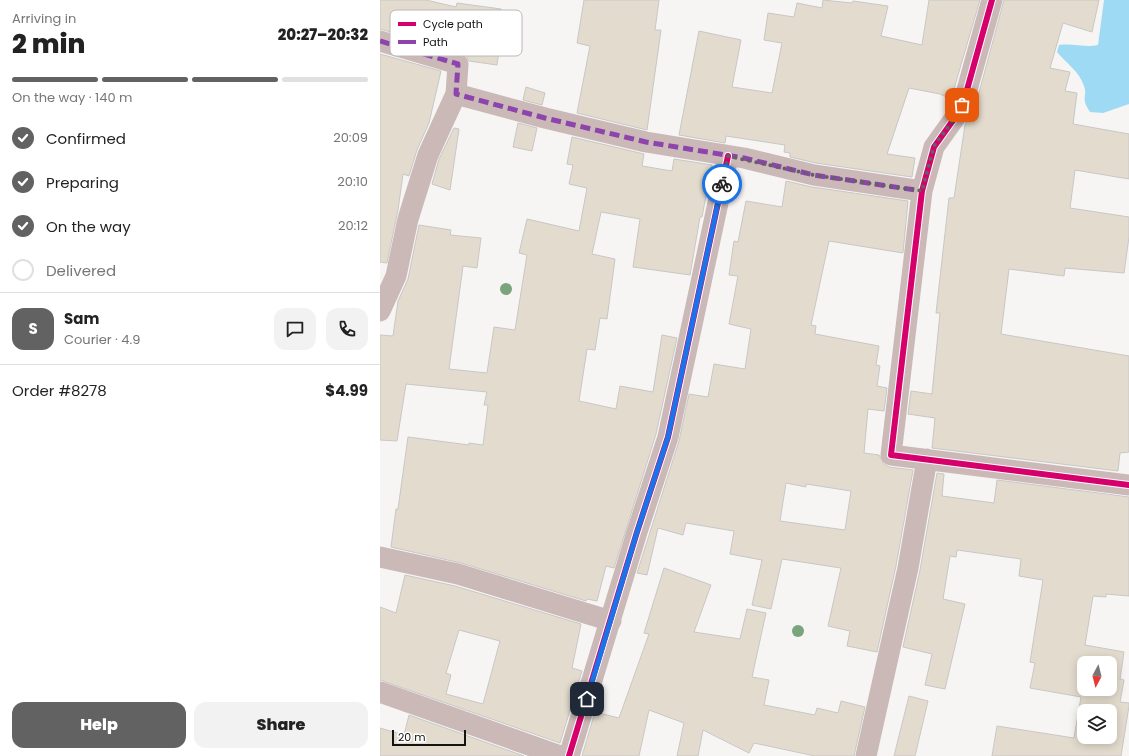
<!DOCTYPE html>
<html lang="en">
<head>
<meta charset="utf-8">
<style>
  :root { --surface:#fff; --page:#f2f2f2; --text:#222; --muted:#767676; --line:#e0e0e0; --accent:#636262 }
  body { margin:0; font-family:Poppins,sans-serif; background:var(--page); color:var(--text); height:100vh; display:flex; flex-direction:column; font-size:15px; white-space:nowrap }
  * { box-sizing:border-box; margin:0 }
  p { font-size:13px; color:var(--muted) }
  .icon { flex:none; width:22px; height:22px; fill:none; stroke:currentColor; stroke-width:2; stroke-linecap:round; stroke-linejoin:round }
  .map { position:relative; flex:1; overflow:hidden }
  .panel { display:flex; flex-direction:column; background:var(--surface); width:380px }
  .panel>* { flex:none }
  .needle { width:26px; rotate:187deg }
  .tools { position:absolute; left:697px; top:656px; display:grid; gap:8px }
  .tools a { display:grid; place-items:center; width:40px; height:40px; border-radius:8px; background:var(--surface); box-shadow:0 2px 10px #0003; font-size:20px }
  .scale { position:absolute; left:12px; bottom:10px; width:74px; box-sizing:border-box; padding-left:4px; border:2px solid #141313; border-top:0; font-size:11px; line-height:14px; white-space:nowrap; color:#141313; -webkit-text-stroke:3px #fff; paint-order:stroke }
  .pin { position:absolute; display:grid; place-items:center; width:34px; height:34px; color:#fff; margin:-17px; border-radius:8px; box-shadow:0 2px 6px #0006 }
  .courier { position:absolute; display:grid; place-items:center; width:40px; height:40px; margin:-20px; border:3px solid #1a73e8; border-radius:50%; background:#fff; color:#222; box-shadow:0 1px 5px #0007 }
  .summary em { font-style:normal; font-weight:800 }
  .summary div { display:flex; flex-direction:column-reverse }
  .summary { display:flex; align-items:center; justify-content:space-between; height:68px; padding:0 12px }
  h1 { font-size:26px; font-weight:800; line-height:30px }
  .bar { display:grid; grid-template-columns:repeat(4,1fr); gap:6px 4px; align-content:center; height:48px; padding:0 12px }
  .bar i { height:5px; border-radius:3px; background:var(--line) }
  .bar .selected { background:var(--accent) }
  .bar p { grid-column:span 4 }
  .line { display:flex; align-items:center; gap:10px; padding:0 12px; border-top:1px solid var(--line) }
  .line div { flex:1 }
  .round { display:grid; place-items:center; flex:none; width:42px; height:42px; border-radius:12px; background:var(--page) }
  ol { padding:0 12px; list-style:none }
  li { display:flex; align-items:center; gap:12px; height:44px }
  li p { margin-inline-start:auto }
  li .icon { padding:4px; border-radius:50%; background:var(--accent); color:#fff; stroke-width:4 }
  li:last-child { color:var(--muted) }
  li i { width:22px; height:22px; border:2px solid var(--line); border-radius:50% }
  .action { display:flex; gap:8px; margin-top:auto; padding:8px 12px }
  .action a { flex:1; height:46px; border-radius:12px; background:var(--accent); color:#fff; font-size:16px; font-weight:800; line-height:46px; text-align:center }
  .action a+a { background:var(--page); color:var(--text) }
  main { display:flex; flex:1; min-height:0 }
  .map>svg:first-child { display:block }
  .water { fill:#9edaf4 }
  .building { fill:#e3dcce; stroke:#c8c7c6; fill-rule:evenodd }
  .lines { fill:none; stroke-linecap:round; stroke-linejoin:round }
  .street { stroke:#cbb9b8; stroke-width:21 }
  .quiet { stroke:#8e44ad; stroke-width:5; stroke-dasharray:10 5; stroke-linecap:butt }
  .cycleway-casing { stroke:#fff; stroke-width:8 }
  .cycleway { stroke:#d6006c; stroke-width:6 }
  .tree { fill:#79a47c }
  .done { stroke:#636262; stroke-width:4; stroke-dasharray:0 7.2 }
  .route { stroke:#1a73e8; stroke-width:5 }
  .key { fill:#fff; stroke:#b8b8b8; stroke-width:1 }
  .key-label { font-size:11px; fill:#141313 }
</style>
</head>
<body>
<main>
<section class="panel">
<div class="summary"><div><h1>2 min</h1><p>Arriving in</p></div><em>20:27–20:32</em></div>
<div class="bar"><i class="selected"></i><i class="selected"></i><i class="selected"></i><i></i><p>On the way · 140 m</p></div>
<ol>
<li><svg class="icon" aria-label="check" viewBox="0 0 24 24"><path d="M5 12l5 5 9-10"/></svg>Confirmed<p>20:09</p></li>
<li><svg class="icon" aria-label="check" viewBox="0 0 24 24"><path d="M5 12l5 5 9-10"/></svg>Preparing<p>20:10</p></li>
<li><svg class="icon" aria-label="check" viewBox="0 0 24 24"><path d="M5 12l5 5 9-10"/></svg>On the way<p>20:12</p></li>
<li><i></i>Delivered</li>
</ol>
<div class="line" style="height:72px"><b class="round" style="background:var(--accent);color:#fff">S</b><div><b>Sam</b><p>Courier · 4.9</p></div><a class="round"><svg class="icon" aria-label="chat" viewBox="0 0 24 24"><path d="M4 5h16v11H9l-5 4z"/></svg></a><a class="round"><svg class="icon" aria-label="phone" viewBox="0 0 24 24"><path d="M5 4h4l2 5-3 2q2 4 5 5l2-3 5 2v4C11 20 4 13 5 4z"/></svg></a></div>
<div class="line" style="height:52px"><div>Order #8278</div><b>$4.99</b></div>
<div class="action"><a>Help</a><a>Share</a></div>
</section>
<div class="map">
<svg width="749" height="756" viewBox="0 0 749 756">
  <rect width="100%" height="100%" fill="#f6f5f4"/>
  <!-- water -->
  <path class="water" d="M724,0H749V104L723,113L710,112C700,97 708,97 704,86C699,71 687,64 677,52L679,45C693,43 706,48 718,45Z"/>
  <!-- building -->
  <path class="building" d="M0,0H46L76,7L77,3L121,9L118,43L120,44L117,65L89,61L86,55L81,52L0,29Z
    M204,0H279L275,30H281L267,130L197,113L210,46L197,43Z
    M443,0L472,3L473,1L508,6L501,36L542,45L549,0H600L571,99L560,94L529,88L507,154L535,158L532,177L436,163L410,157V153L404,152L405,145L346,136L345,143L299,135L319,31L361,40L352,87L392,93L402,43L384,40L388,13L414,17L417,3L442,8Z
    M624,0H719L712,32L683,23L670,68L690,72L685,91L697,93L693,124L749,134V179L695,170L690,208L749,217V237L744,273L685,268L684,276L629,269L621,334L749,356V452L740,453L738,471L552,448L555,418L528,414L531,391L552,394L560,313H556L569,198H574L585,125L597,100Z
    M0,54L61,71L49,123L37,150L29,176L23,174L18,210L7,263L0,262Z
    M146,87L165,93L162,105L143,100Z
    M138,123L157,128L152,151L133,147Z
    M74,128L79,129L70,190L52,184L59,159Z
    M192,137L264,154L262,166L292,171L294,159L332,165L322,217H320L310,275L253,267L260,219L221,212L212,254L235,259L227,319L220,318L215,350L207,349L199,401L236,409L240,386L273,392L282,335L297,338L276,434L234,568L226,566L217,601L207,599L206,601L81,563L11,547L16,509H18L28,437L89,445V443L103,445L108,405H104L107,392L26,384L17,441L0,440V335L13,336L18,301L28,279L39,225L71,230L70,235L101,238L97,268L83,266L69,369L107,373L114,327L135,330L147,255L139,253L147,219L199,231L207,188L189,184L193,165L187,164Z
    M406,181L432,187L528,201L523,253L449,241L431,325L436,326L435,334L499,346L496,365L500,366L497,386L507,388L504,411L488,409L484,453L499,455L504,464L509,467L533,470L516,566L497,652L467,646L470,631L448,626L461,568L402,559L391,609L372,605L382,560L350,554L354,531L306,523L303,535L278,528L267,575L257,573L299,441L309,394L328,397L334,364L365,369L371,329L349,324L358,276L349,275L354,241L358,242L366,201L402,207ZM406,483L426,487V484L471,491L465,530L400,521Z
    M557,473L564,474L562,496L614,503L617,480L749,497V596L726,594V597L713,596L705,645L744,652L740,679L744,680L740,702L749,703V706L741,756H612L617,726L694,738L701,697L650,688L655,663L650,662L663,580L639,576L641,559L577,550L576,557L570,556L563,599L585,604L565,689L545,685L552,654L523,647L540,570ZM704,663H730V689H704ZM704,711H730V737H704Z
    M284,568L331,585L314,632L360,639L367,609L386,613L372,677L389,680L384,705L435,715L437,708L458,713L461,701L485,707L474,756H435L374,743L369,753L323,730L318,756H297L304,723L269,710L259,756H202L215,712L239,718L269,634L264,633Z
    M25,575L75,586L201,624L192,668L202,671L180,743L0,680V607L16,613ZM79,630L120,641L103,704L66,694L71,675L66,673Z
    M529,696L548,701L535,756H514Z
    M29,715L144,756H0V728L24,735Z"/>
  <g class="lines">
    <!-- street -->
    <path class="street" d="M612,0L585,97L579,112L554,147L542,191L511,455L749,485
      M0,41L78,64L76,94L165,118L266,142L364,158L434,175L542,191
      M0,311L16,276L28,219L48,155L76,94
      M0,557L78,574L231,621
      M0,692L180,756
      M189,756L257,532L288,437L348,156
      M486,756L528,568L547,459"/>
    <!-- quiet -->
    <path class="quiet" d="M0,41L78,64L76,94L165,118L266,142L364,158L434,175L542,191"/>
    <defs>
      <path id="cycleway" d="M612,0L585,97L579,112L554,147L542,191L511,455L749,485
        M189,756L257,532L288,437L348,156"/>
    </defs>
    <!-- cycleway casing -->
    <use href="#cycleway" class="cycleway-casing"/>
    <!-- cycleway -->
    <use href="#cycleway" class="cycleway"/>
  </g>
  <!-- trees -->
  <g class="tree">
    <circle cx="126" cy="289" r="6"/>
    <circle cx="418" cy="631" r="6"/>
  </g>
  <g class="lines">
    <!-- done -->
    <path class="done" d="M342,184L348,156L434,175L542,191L554,146L579,112L582,105"/>
    <!-- route -->
    <path class="route" d="M207,699L257,532L288,437L342,184"/>
  </g>
  <!-- legend -->
  <rect x="10" y="10" width="132" height="46" rx="6" class="key"/>
  <rect x="18" y="22" width="18" height="4" fill="#d6006c"/>
  <rect x="18" y="40" width="18" height="4" fill="#8e44ad"/>
  <g class="key-label">
    <text x="43" y="28">Cycle path</text>
    <text x="43" y="46">Path</text>
  </g>
</svg>
<div class="tools">
<a><svg class="needle" viewBox="-14 -14 28 28"><path d="M0-13l5 13h-10z" fill="#e53935"/><path d="M0 13l5-13h-10z" fill="#767676"/></svg></a>
<a><svg class="icon" aria-label="layers" viewBox="0 0 24 24"><path d="M12 4l9 5-9 5-9-5zM3 14l9 5 9-5"/></svg></a>
</div>
<div class="scale">20 m</div>
<div class="pin" style="left:582px;top:105px;background:#ea580c"><svg class="icon" aria-label="bag" viewBox="0 0 24 24"><path d="M5 8h14l-1 12H6zM9 8a3 3 0 0 1 6 0"/></svg></div>
<div class="pin" style="left:207px;top:699px;background:#1f2937"><svg class="icon" aria-label="home" viewBox="0 0 24 24"><path d="M3 11l9-7 9 7M6 9v11h12V9"/></svg></div>
<div class="courier" style="left:342px;top:184px"><svg class="icon" aria-label="bike" viewBox="0 0 24 24"><circle cx="6" cy="16" r="4"/><circle cx="18" cy="16" r="4"/><path d="M6 16l4-8h5l3 8M10 8l3 8H6M13 5h3"/></svg></div>
</div>
</main>
</body>
</html>
